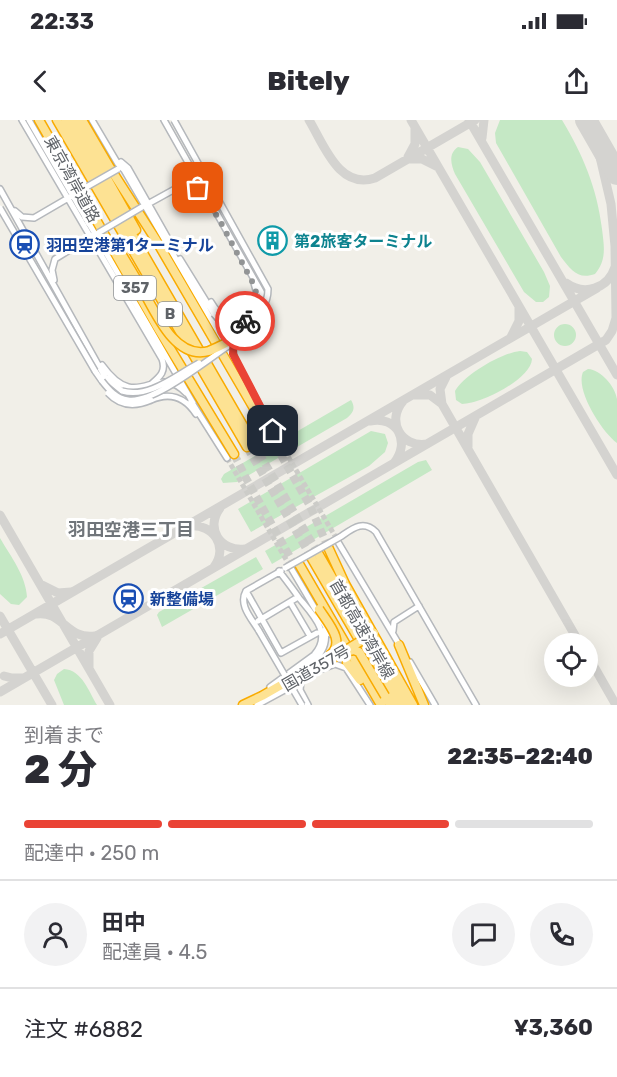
<!DOCTYPE html>
<html lang="ja">
<head>
<meta charset="utf-8">
<style>
  :root { --surface:#fff; --page:#f2f2f3; --text:#2b2b33; --muted:#7c7c81; --line:#e1e1e2; --accent:#ea4335 }
  body { margin:0; font-family:Rubik,"Noto Sans JP",sans-serif; background:var(--page); color:var(--text); height:100vh; display:flex; flex-direction:column; font-size:22px; white-space:nowrap }
  * { box-sizing:border-box; margin:0 }
  p { font-size:20px; color:var(--muted) }
  .icon { flex:none; width:33px; height:33px; fill:none; stroke:currentColor; stroke-width:2; stroke-linecap:round; stroke-linejoin:round }
  .map { position:relative; height:585px; overflow:hidden }
  .sheet { display:flex; flex-direction:column; background:var(--surface); flex:1 }
  .sheet>* { flex:none }
  .tools { position:absolute; left:544px; top:513px; display:grid; gap:12px }
  .tools a { display:grid; place-items:center; width:54px; height:54px; border-radius:50%; background:var(--surface); box-shadow:0 6px 24px #0002; font-size:30px }
  .pin { position:absolute; display:grid; place-items:center; width:51px; height:51px; color:#fff; margin:-26px; border-radius:12px; box-shadow:0 3px 9px #0006 }
  .courier { position:absolute; display:grid; place-items:center; width:60px; height:60px; margin:-30px; border:4px solid #ea4335; border-radius:50%; background:#fff; color:#222; box-shadow:0 2px 8px #0007 }
  .overview em { font-style:normal; font-weight:800 }
  .overview div { display:flex; flex-direction:column-reverse }
  .overview { display:flex; align-items:center; justify-content:space-between; height:102px; padding:0 24px }
  h1 { font-size:39px; font-weight:800; line-height:45px }
  .bar { display:grid; grid-template-columns:repeat(4,1fr); gap:9px 6px; align-content:center; height:72px; padding:0 24px }
  .bar i { height:8px; border-radius:4px; background:var(--line) }
  .bar .selected { background:var(--accent) }
  .bar p { grid-column:span 4 }
  .line { display:flex; align-items:center; gap:15px; padding:0 24px; border-top:2px solid var(--line) }
  .line div { flex:1 }
  .round { display:grid; place-items:center; flex:none; width:63px; height:63px; border-radius:32px; background:var(--page) }
  .status { display:flex; justify-content:space-between; align-items:center; height:42px; padding:0 30px; background:var(--surface); direction:ltr }
  .status svg { height:16px; fill:currentColor }
  header { display:flex; justify-content:space-between; align-items:center; height:78px; padding:0 24px; background:var(--surface); font-size:27px; font-weight:800 }
  .map>svg:first-child { display:block }
  .green { fill:#c5e8c5 }
  .lines { fill:none; stroke-linecap:round; stroke-linejoin:round }
  .taxiway { stroke:#d4d3d0; stroke-width:9 }
  .runway { stroke:#d4d3d0; stroke-width:22 }
  .minor-tunnel { stroke:#ccccc8; stroke-width:5; stroke-dasharray:5 2.5; stroke-linecap:butt }
  .highway-tunnel { stroke:#ccccc8; stroke-width:8; stroke-dasharray:8 4; stroke-linecap:butt }
  .minor-casing { stroke:#b5b8bc; stroke-width:8 }
  .highway-casing { stroke:#f9ab00; stroke-width:11 }
  .minor { stroke:#fff; stroke-width:5 }
  .highway { stroke:#fde293; stroke-width:8 }
  .minor-bridge-casing { stroke:#b5b8bc; stroke-width:8; stroke-linecap:butt }
  .highway-bridge-casing { stroke:#f9ab00; stroke-width:11; stroke-linecap:butt }
  .minor-bridge { stroke:#fff; stroke-width:5 }
  .highway-bridge { stroke:#fde293; stroke-width:8 }
  .done { stroke:#929495; stroke-width:6; stroke-dasharray:0 10.8 }
  .route { stroke:#ea4335; stroke-width:8 }
  .labels { text-anchor:middle; dominant-baseline:central; stroke-width:6; stroke-linejoin:round; paint-order:stroke }
  .shield { fill:#fff; stroke:#8f9295; stroke-width:1.5 }
  .shield-label { font-size:15px; font-weight:bold; fill:#5f6368 }
  .street-label { font-size:16px; fill:#5f6368; stroke:#fff }
  .culture-label { font-size:16px; font-weight:bold; fill:#0d838f; stroke:#fff; text-anchor:start }
  .transit-label { font-size:16px; font-weight:bold; fill:#164399; stroke:#fff; text-anchor:start }
  .neighbourhood-label { font-size:18px; font-weight:bold; fill:#70757a; stroke:#fff }
</style>
</head>
<body>
<div class="status"><b>22:33</b><svg viewBox="0 0 49 12"><path d="M0 12V9h3v3zM5 12V6h3v6zM10 12V3h3v9zM15 12V0h3v12zM26 1h20v11H26zM47 4h2v5h-2z"/></svg></div>
<header><svg class="icon" aria-label="back" viewBox="0 0 24 24"><path d="M15 5l-7 7 7 7"/></svg>Bitely<svg class="icon" aria-label="share" viewBox="0 0 24 24"><path d="M12 15V3M7 8l5-5 5 5M5 13v7h14v-7"/></svg></header>
<div class="map">
<svg width="617" height="585" viewBox="0 0 617 585">
  <rect width="100%" height="100%" fill="#f1efe8"/>
  <!-- green -->
  <path class="green" d="M500,0H562C583,35 597,68 602,109C604,126 607,140 595,154C578,160 571,150 561,137L496,23L495,13Z
    M458,27L468,29L480,42L544,152L550,166L549,177L543,182H536L524,172L455,54C451,44 448,34 458,27Z
    M554 215a11 11 0 1 1 22 0a11 11 0 1 1-22 0Z
    M520,231L527,232L532,239C531,259 481,284 462,284L456,280L455,271C464,255 501,233 520,231Z
    M588,249C601,250 615,266 617,279C617,293 617,309 617,323C602,312 575,270 583,252Z
    M351,280C356,288 353,293 347,298L237,362L223,363L221,359L224,354Z
    M371,311L385,314L388,323L385,332L369,346L251,412L238,389Z
    M426,340L432,350L272,444L265,431L418,342Z
    M0,418C11,437 26,456 27,477L19,485L11,484L0,474Z
    M256,437L263,449L162,507L157,495L159,492Z
    M64,549C82,550 89,572 97,585H64L54,560L57,554Z"/>
  <g class="lines">
    <!-- taxiway -->
    <path class="taxiway" d="M309,0C324,25 339,70 375,58L475,0
      M411,0L617,355
      M469,0L617,255
      M482,18L484,0
      M408,37L415,24V8
      M409,39H422L438,47
      M566,163C584,176 608,169 615,147
      M511,217L519,201V188
      M446,257L440,269L442,284L580,524
      M415,275H430L442,284
      M403,281C386,301 401,328 427,324
      M370,301C397,295 411,322 394,343
      M468,327V314L475,298
      M220,388C205,408 220,432 245,429
      M0,395L110,585
      M189,406C213,403 229,427 214,447
      M42,465L58,473L71,472
      M36,494C63,490 66,520 95,516
      M0,496L52,585
      M0,514L597,168
      M588,536L616,585
      M89,547V531L97,518
      M4,556L12,558H23
      M0,572L606,220L612,211L616,198L615,126L611,84L600,37L585,0"/>
    <!-- runway -->
    <path class="runway" d="M586,0L617,54"/>
    <!-- minor-tunnel -->
    <path class="minor-tunnel" d="M273,311L338,421
      M227,338L291,448"/>
    <!-- highway-tunnel -->
    <path class="highway-tunnel" d="M269,314L310,386L328,427
      M253,323L318,433
      M247,327L311,437
      M234,334L247,360L295,446"/>
    <defs>
      <path id="minor" d="M22,0L162,239C167,253 158,258 149,266
        M29,0L193,283
        M92,0L118,44L124,50L240,249
        M164,0L263,175C267,188 264,199 253,209
        M121,42L128,48L175,131
        M0,69L105,257L122,271
        M146,85L184,64C196,64 199,71 205,80
        M15,91L22,97L34,98L70,77
        M180,139L214,194
        M54,160L52,150L55,139L92,116
        M211,182C220,197 229,205 246,197
        M234,236C226,201 267,200 254,163
        M102,245C139,296 154,240 186,273
        M239,247L273,311
        M95,251L102,261
        M151,280C169,272 185,277 196,294
        M191,281L227,338
        M340,417C352,409 363,399 376,412L476,585
        M338,422L400,526
        M291,448L330,514
        M246,471L281,533L317,513
        M290,482L310,516
        M258,501L298,477
        M259,511C252,499 238,485 246,471L281,451
        M393,511L394,502L419,486
        M410,542L435,585
        M305,546C319,537 328,528 325,510
        M322,549L335,544L346,548L370,585
        M301,561L300,570L308,585
        M270,567L314,535C333,514 313,495 299,478C293,469 286,460 279,451
        M257,585L314,554"/>
      <path id="highway" d="M39,0L159,210L234,334
        M57,0L247,327
        M66,0L253,323
        M74,0L136,110
        M82,0L110,48L156,120L269,314
        M122,135L140,165
        M328,427L345,464L413,585
        M318,433L405,585
        M311,437L397,585
        M299,444L381,585
        M399,525L424,585
        M347,543L360,560
        M385,576L390,585
        M243,585L262,576L316,545"/>
    </defs>
    <!-- minor casing -->
    <use href="#minor" class="minor-casing"/>
    <!-- highway casing -->
    <use href="#highway" class="highway-casing"/>
    <!-- minor -->
    <use href="#minor" class="minor"/>
    <!-- highway -->
    <use href="#highway" class="highway"/>
    <defs>
      <path id="minor-bridge" d="M174,0L268,169C268,198 234,220 214,194
        M76,73L118,49
        M0,88L95,251
        M98,113L142,87
        M102,261C109,270 116,278 128,280C154,284 208,239 230,225
        M122,271C149,279 176,255 199,243
        M108,273C120,286 135,287 151,280
        M285,448L340,417
        M259,511L302,585"/>
      <path id="highway-bridge" d="M140,165C154,189 174,241 209,231C222,226 234,218 247,213
        M319,489C328,503 347,523 329,536
        M349,531L354,530L359,532L385,576
        M310,552L374,513"/>
    </defs>
    <!-- minor-bridge casing -->
    <use href="#minor-bridge" class="minor-bridge-casing"/>
    <!-- highway-bridge casing -->
    <use href="#highway-bridge" class="highway-bridge-casing"/>
    <!-- minor-bridge -->
    <use href="#minor-bridge" class="minor-bridge"/>
    <!-- highway-bridge -->
    <use href="#highway-bridge" class="highway-bridge"/>
  </g>
  <g class="lines">
    <!-- done -->
    <path class="done" d="M198,68L219,99L255,167C258,180 255,191 245,201"/>
    <!-- route -->
    <path class="route" d="M245,201L234,215L233,234L273,311"/>
  </g>
  <!-- icons -->
  <defs>
    <symbol id="building-ring" viewBox="-11 -11 22 22"><circle r="9.5" fill="#fff" stroke="#0f9aa8" stroke-width="1.5"/><path d="M-4-6H4V6H1V3H-1V6H-4ZM-2.5-4.3h1.7v1.8h-1.7ZM.8-4.3h1.7v1.8H.8ZM-2.5-1h1.7V.8h-1.7ZM.8-1h1.7V.8H.8Z" fill="#0f9aa8"/></symbol>
    <symbol id="station-ring" viewBox="-11 -11 22 22"><circle r="9.5" fill="#fff" stroke="#1a4fb4" stroke-width="1.5"/><path d="M-3-6H3Q5-6 5-4V2Q5 4 3 4L4.5 6H3L1.5 4h-3L-3 6H-4.5L-3 4Q-5 4-5 2V-4Q-5-6-3-6ZM-3.5-4v3h7v-3ZM-3.5 1v1.5H-2V1ZM2 1v1.5H3.5V1Z" fill="#1a4fb4"/></symbol>
  </defs>
  <g fill-rule="evenodd">
    <use href="#building-ring" x="256" y="104" width="33" height="33"/>
    <use href="#station-ring" x="8" y="108" width="33" height="33"/>
    <use href="#station-ring" x="112" y="462" width="33" height="33"/>
  </g>
  <g class="labels">
    <!-- shield labels -->
    <g class="shield">
      <rect x="114" y="156" width="42" height="24" rx="4.5"/>
      <rect x="158" y="182" width="24" height="24" rx="4.5"/>
    </g>
    <g class="shield-label">
      <text x="135" y="168">357</text>
      <text x="170" y="194">B</text>
    </g>
    <!-- street labels -->
    <g class="street-label">
      <text transform="translate(72 59) rotate(61)">東京湾岸道路</text>
      <text transform="translate(362 509) rotate(60)">首都高速湾岸線</text>
      <text transform="translate(316 548) rotate(-30)">国道357号</text>
    </g>
    <!-- culture labels -->
    <g class="culture-label">
      <text x="294" y="121">第2旅客ターミナル</text>
    </g>
    <!-- transit labels -->
    <g class="transit-label">
      <text x="46" y="125">羽田空港第1ターミナル</text>
      <text x="150" y="479">新整備場</text>
    </g>
    <!-- neighbourhood labels -->
    <g class="neighbourhood-label">
      <text x="131" y="410">羽田空港三丁目</text>
    </g>
  </g>
</svg>
<div class="tools">
<a><svg class="icon" aria-label="locate" viewBox="0 0 24 24"><circle cx="12" cy="12" r="6"/><path d="M12 2v4M12 18v4M2 12h4M18 12h4"/></svg></a>
</div>
<div class="pin" style="left:198px;top:68px;background:#ea580c"><svg class="icon" aria-label="bag" viewBox="0 0 24 24"><path d="M5 8h14l-1 12H6zM9 8a3 3 0 0 1 6 0"/></svg></div>
<div class="pin" style="left:273px;top:311px;background:#1f2937"><svg class="icon" aria-label="home" viewBox="0 0 24 24"><path d="M3 11l9-7 9 7M6 9v11h12V9"/></svg></div>
<div class="courier" style="left:245px;top:201px"><svg class="icon" aria-label="bike" viewBox="0 0 24 24"><circle cx="6" cy="16" r="4"/><circle cx="18" cy="16" r="4"/><path d="M6 16l4-8h5l3 8M10 8l3 8H6M13 5h3"/></svg></div>
</div>
<section class="sheet">
<div class="overview"><div><h1>2 分</h1><p>到着まで</p></div><em>22:35–22:40</em></div>
<div class="bar"><i class="selected"></i><i class="selected"></i><i class="selected"></i><i></i><p>配達中 · 250 m</p></div>
<div class="line" style="height:108px"><a class="round"><svg class="icon" aria-label="person" viewBox="0 0 24 24"><circle cx="12" cy="8" r="4"/><path d="M4 21q1-7 8-7t8 7"/></svg></a><div><b>田中</b><p>配達員 · 4.5</p></div><a class="round"><svg class="icon" aria-label="chat" viewBox="0 0 24 24"><path d="M4 5h16v11H9l-5 4z"/></svg></a><a class="round"><svg class="icon" aria-label="phone" viewBox="0 0 24 24"><path d="M5 4h4l2 5-3 2q2 4 5 5l2-3 5 2v4C11 20 4 13 5 4z"/></svg></a></div>
<div class="line" style="height:78px"><div>注文 #6882</div><b>¥3,360</b></div>
</section>
</body>
</html>
